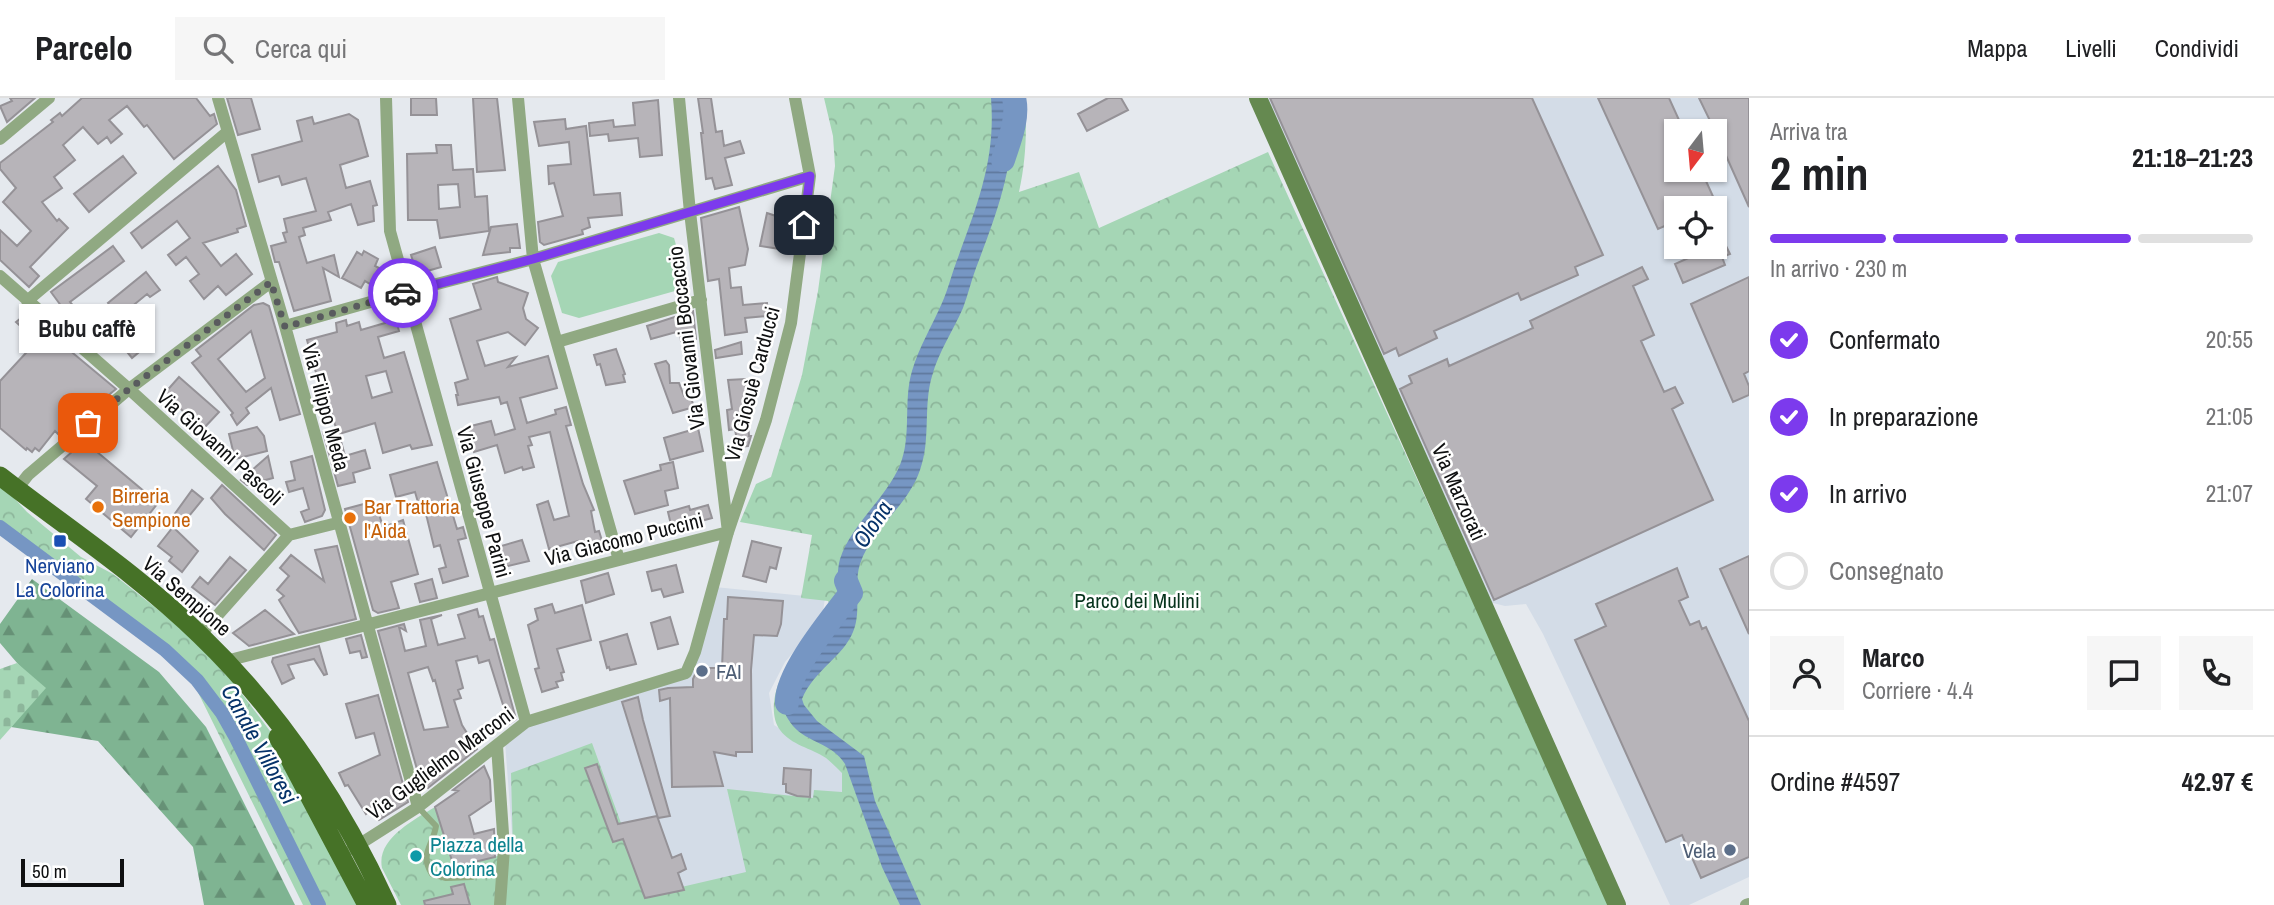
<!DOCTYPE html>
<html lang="it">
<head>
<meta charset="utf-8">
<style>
  :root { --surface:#fff; --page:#f6f6f6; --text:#202124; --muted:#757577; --line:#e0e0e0; --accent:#7c3aed }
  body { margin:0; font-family:"Archivo Narrow",sans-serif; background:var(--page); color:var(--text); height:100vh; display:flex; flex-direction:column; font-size:26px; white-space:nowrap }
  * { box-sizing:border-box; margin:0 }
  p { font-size:23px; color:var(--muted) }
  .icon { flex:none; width:38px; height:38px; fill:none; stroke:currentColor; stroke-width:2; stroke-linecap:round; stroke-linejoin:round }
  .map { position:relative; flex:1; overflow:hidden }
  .sheet { display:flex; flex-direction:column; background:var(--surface); width:525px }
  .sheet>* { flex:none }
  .needle { width:46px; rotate:196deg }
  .controls { position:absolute; left:1664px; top:21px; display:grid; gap:14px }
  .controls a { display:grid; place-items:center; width:63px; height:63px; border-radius:0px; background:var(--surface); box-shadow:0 2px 5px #0004; font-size:35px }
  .scale { position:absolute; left:21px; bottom:18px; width:103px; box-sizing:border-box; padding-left:7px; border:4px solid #0e0f10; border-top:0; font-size:19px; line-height:24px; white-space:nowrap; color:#0e0f10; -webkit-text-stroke:5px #fff; paint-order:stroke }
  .pin { position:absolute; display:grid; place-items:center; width:60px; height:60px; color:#fff; margin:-30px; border-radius:14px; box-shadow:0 4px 10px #0006 }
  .courier { position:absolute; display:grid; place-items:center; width:70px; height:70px; margin:-35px; border:5px solid #7c3aed; border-radius:50%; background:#fff; color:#222; box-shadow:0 2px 9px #0007 }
  .bubble { position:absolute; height:49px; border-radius:0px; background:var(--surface); box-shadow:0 2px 5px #0004; font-size:23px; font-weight:800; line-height:49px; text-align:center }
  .summary em { font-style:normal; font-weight:800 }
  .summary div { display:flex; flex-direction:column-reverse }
  .summary { display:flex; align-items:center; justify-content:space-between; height:119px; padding:0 21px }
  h1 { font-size:46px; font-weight:800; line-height:52px }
  .bar { display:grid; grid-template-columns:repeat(4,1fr); gap:10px 7px; align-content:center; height:84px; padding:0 21px }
  .bar i { height:9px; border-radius:5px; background:var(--line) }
  .bar .active { background:var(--accent) }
  .bar p { grid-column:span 4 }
  .line { display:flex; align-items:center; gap:18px; padding:0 21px; border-top:2px solid var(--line) }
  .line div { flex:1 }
  .round { display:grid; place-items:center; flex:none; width:74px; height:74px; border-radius:0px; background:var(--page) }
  ol { padding:0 21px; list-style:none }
  li { display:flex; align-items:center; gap:21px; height:77px }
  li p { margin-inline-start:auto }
  li .icon { padding:7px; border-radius:50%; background:var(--accent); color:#fff; stroke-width:4 }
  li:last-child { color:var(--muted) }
  li i { width:38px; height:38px; border:4px solid var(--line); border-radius:50% }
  header { display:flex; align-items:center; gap:42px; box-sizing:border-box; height:98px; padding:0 35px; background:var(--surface); border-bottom:2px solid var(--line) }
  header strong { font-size:33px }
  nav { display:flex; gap:38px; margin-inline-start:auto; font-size:24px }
  .search { width:490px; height:63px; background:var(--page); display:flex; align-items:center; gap:18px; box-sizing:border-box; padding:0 24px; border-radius:0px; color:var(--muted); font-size:26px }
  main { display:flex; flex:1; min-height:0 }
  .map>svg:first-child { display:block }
  .built { fill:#d3dce7; fill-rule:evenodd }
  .forest { fill:url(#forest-firs) }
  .cemetery { fill:url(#cemetery-stones) }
  .park { fill:url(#park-crowns) }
  .garden { fill:#a5d6b5 }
  .water { fill:url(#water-rules) }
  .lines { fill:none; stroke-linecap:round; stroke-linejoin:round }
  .canal { stroke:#7696c3; stroke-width:14 }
  .river { stroke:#7696c3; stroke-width:24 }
  .building { fill:#b7b4b9; stroke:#959297; stroke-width:2; fill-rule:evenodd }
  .lane { stroke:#90a982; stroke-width:6 }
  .street { stroke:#90a982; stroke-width:12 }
  .secondary { stroke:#658950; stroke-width:18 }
  .primary { stroke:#467227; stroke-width:19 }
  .done { stroke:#595b5e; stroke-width:7; stroke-dasharray:0 12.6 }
  .route { stroke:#7c3aed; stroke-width:9 }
  .food-dot { fill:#e8710a; stroke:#fff; stroke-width:2.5 }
  .transit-dot { fill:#1a4fb4; stroke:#fff; stroke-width:2.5 }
  .service-dot { fill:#5c6f8a; stroke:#fff; stroke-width:2.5 }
  .culture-dot { fill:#0f9aa8; stroke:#fff; stroke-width:2.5 }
  .labels { text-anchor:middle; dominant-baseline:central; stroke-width:5; stroke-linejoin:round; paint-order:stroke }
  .street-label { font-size:21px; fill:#0e0f10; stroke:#fff }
  .food-label { font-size:21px; fill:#c56008; stroke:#fff; text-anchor:start }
  .transit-label { font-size:21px; fill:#164399; stroke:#fff }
  .park-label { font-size:21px; fill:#06331c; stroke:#fff }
  .service-label { font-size:21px; fill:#4e5e75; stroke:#fff; text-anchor:start }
  .culture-label { font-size:21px; fill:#0d838f; stroke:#fff; text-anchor:start }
  .water-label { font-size:23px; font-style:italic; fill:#063269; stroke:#fff }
</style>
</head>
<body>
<header>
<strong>Parcelo</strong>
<div class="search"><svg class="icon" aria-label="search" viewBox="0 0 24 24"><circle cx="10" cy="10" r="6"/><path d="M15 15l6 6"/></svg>Cerca qui</div>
<nav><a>Mappa</a><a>Livelli</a><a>Condividi</a></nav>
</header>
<main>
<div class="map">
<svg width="1749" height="807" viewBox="0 0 1749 807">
  <defs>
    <pattern id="forest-firs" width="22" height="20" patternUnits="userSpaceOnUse" patternTransform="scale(1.75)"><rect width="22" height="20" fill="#7fb492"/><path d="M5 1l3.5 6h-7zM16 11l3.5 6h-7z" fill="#669176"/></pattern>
    <pattern id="cemetery-stones" width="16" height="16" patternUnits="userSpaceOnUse" patternTransform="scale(1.75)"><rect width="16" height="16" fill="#a5d6b5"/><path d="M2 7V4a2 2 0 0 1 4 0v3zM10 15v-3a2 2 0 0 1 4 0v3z" fill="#8db69b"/></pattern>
    <pattern id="park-crowns" width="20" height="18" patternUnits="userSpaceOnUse" patternTransform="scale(1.75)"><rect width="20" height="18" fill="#a5d6b5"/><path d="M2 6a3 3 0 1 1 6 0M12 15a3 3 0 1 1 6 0" fill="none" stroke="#8db69b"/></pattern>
    <pattern id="water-rules" width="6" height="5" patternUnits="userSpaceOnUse" patternTransform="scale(1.75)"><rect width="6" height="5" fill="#7696c3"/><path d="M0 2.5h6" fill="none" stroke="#5f799d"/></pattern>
  </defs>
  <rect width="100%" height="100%" fill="#e5e9ee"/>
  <!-- built -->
  <path class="built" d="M1260,0H1749V779L1689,807H1670L1543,536L1526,506L1505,508L1489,504ZM1676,33H1715V72H1676ZM1676,110H1715V149H1676Z
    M715,489L825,500L822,520L785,564L769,595L774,627L839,668L847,677L848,696L755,787L739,807L514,762L505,644L528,625L688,576Z"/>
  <!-- forest -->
  <path class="forest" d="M32,481L159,574L206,629L295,807H204L193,749L98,643L11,629L41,593L0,545V526Z"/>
  <!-- cemetery -->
  <path class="cemetery" d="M17,565L46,590L0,642V571Z"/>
  <!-- park -->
  <path class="park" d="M824,0H1025C1027,33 1026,62 1019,94L1079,74L1099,130L1268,54L1611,807H401L382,770C376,741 414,722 435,709L454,769L513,754L511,675L592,645L647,797L746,774L727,691L813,700L814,692L842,694V675C837,670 832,665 826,660C811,650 791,647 780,632C769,617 774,590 784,575C788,569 796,566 801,562C818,550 838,524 828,503L801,500L812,437L740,424L756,386L771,379L802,277L818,193L835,68L833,38Z
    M0,389L14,400L27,414L81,459L113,476L166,518L199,548L233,584L276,641L374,807H303L183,564L4,426L0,431Z"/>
  <!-- garden -->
  <path class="garden" d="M659,135L674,140L685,178L675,193L579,220L562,215L551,178L558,164Z"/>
  <!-- water -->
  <path class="water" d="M991,0H1011C1017,63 998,112 976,170C971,183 968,197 963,210C953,233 939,253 932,278C923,308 931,342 920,372C908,408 872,430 860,466C853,488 862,513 853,534C843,559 814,572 802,601L804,607L817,623L864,658L875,703L921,807H900L882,769L845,666C832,645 808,645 793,628C763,592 805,567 826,543C833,537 836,528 839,519C840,501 835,479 840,461C852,425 885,402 900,367C912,338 903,303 912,273C919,249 932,228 942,205C948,192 951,178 956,165C977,107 996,63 991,0Z"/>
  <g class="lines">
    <!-- canal -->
    <path class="canal" d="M0,429L165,552L197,582L222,615L235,638L319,807"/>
    <!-- river -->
    <path class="river" d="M1003,62C1009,43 1019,20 1014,0
      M787,605C785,576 833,519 851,495L846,483"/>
  </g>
  <!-- building -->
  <path class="building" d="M10,0H35L7,24L0,8L12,3Z
    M82,0H196L210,18L214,16L217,26L174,61L147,27L144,29L127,8L109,22L122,36L111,45L107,39L98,46L83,29L63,47L75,62L54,79L62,90L42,104L57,123L59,121L68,130L30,169L39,178L29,189L0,162V132L17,148L31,133L3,104L16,90L0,71V65L53,24L51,22L60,15L62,18Z
    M227,0H251L260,31L238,37Z
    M411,0H436L437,17H411Z
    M473,0H497L505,72L477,74Z
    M698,0H711L716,34L722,33L724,48L740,43L744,55L725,60L732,87L715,91L712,80L706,81L701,35H703Z
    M1108,0H1121L1128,12L1087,33L1078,16Z
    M1270,0H1532L1603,157L1575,169L1578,177L1521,202L1518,195L1459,222L1434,233L1437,240L1399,258L1396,250L1384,256Z
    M1598,0H1669L1684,33H1676V72H1701L1716,105L1705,110H1676V123L1658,131Z
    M1699,0H1749V109L1715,33Z
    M658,2L662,57L640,59L638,40L609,43L608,36L590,38L589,25L613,22L614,29L635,27L633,5Z
    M349,16L358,22L368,58L340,67L346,90L370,83L377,107L373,108L374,123L358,127L351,106L328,114L331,122L303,130L305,137L299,139L307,165L334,157L339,179L323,170L331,203L294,213L279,164H275L271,148L286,144L283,135L287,134L284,121L316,113L306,80L282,87L279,78L259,84L252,57L302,43L297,23L312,19L314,26Z
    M565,21L566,31L586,28L594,97L620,95L622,117L588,120L590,129L582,132L583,136L544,147L540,144L538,124L563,118L554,85L549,86L548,68L571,66L569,44L539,48L534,24Z
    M436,47H451L453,72L473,71L475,99L487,98L489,133L440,140L437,122H408L407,56L437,55ZM458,86L460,109L439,111L438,87Z
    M123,58L136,75L89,114L74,96Z
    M218,68L236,92L246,128L237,131L238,134L203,145L221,168L236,156L252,176L226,197L218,188L204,201L190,183L199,176L186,159L176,167L168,157L190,140L177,123L142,150L131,135Z
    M739,109L748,151L745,167L729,170L731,190L741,189L743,207L767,205L768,218L745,220L747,234L725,237L719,181L708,183L701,120Z
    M767,115L788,122L786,134H783L780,151L760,148Z
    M517,126L520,150H510V154L483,157L491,129Z
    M1724,144L1730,156L1722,159L1725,167L1683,185L1675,166Z
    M113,148L124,163L70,204L85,222L75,230L67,222L70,220L51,194Z
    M435,149L441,169L417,176L411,157Z
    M364,153L378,161L375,168L379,170L370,186L365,183L361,190L342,180L357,154L362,157Z
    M1642,169L1648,181L1633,188L1654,237L1641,243L1664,294L1675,289L1683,305L1672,311L1713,402L1494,502L1400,291L1412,285L1409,278L1447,261L1449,268L1533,230L1530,223Z
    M146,174L160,192L150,199L147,196L119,219L108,205Z
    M497,179L498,184L528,195L523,210L526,221L538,230L525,247L508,234L477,243L485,268L516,259L508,269L548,258L557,290L520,300L527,325L556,316L555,312L566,309L571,327L566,328L583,386L594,412L591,413L595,434L599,433L603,446L580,452L578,443L549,451L537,407L548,403L554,422L569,418L550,334L529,339L532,347L528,348L534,369L523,372L522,369L505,375L497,347L474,354L472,344L467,345L463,330L491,323L495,337L515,331L507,304L501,306L499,299L458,307L456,297H458L455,285L468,281L450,221L481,211L473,186Z
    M1749,179V273L1744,276L1749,288V297L1733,304L1691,206Z
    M263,205L269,208L300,316L280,322L271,290L246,310L249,315L237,327L231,317L233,315L192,265L201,258L196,252L254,207ZM251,233L265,280L246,294L218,261Z
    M693,213L696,241L681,243L680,233L651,241L647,228Z
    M394,215L399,233L378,239L384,260L404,254L432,347L412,351L410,347L383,355L375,325L339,336L345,358L365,352L370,370L353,375L355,384L338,388L323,334L336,330L321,281L318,282L307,242L337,234L336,225L346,222L347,228L359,224L361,232L385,225L382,218ZM386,273L392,294L372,300L366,278Z
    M26,216L116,291L76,324L72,320L58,336L55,333L39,353L35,350L32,354L27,350L26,352L0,330V283L37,243L16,224Z
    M135,224L151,244L132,260L115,239Z
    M741,244L742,256L716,260L715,252Z
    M616,251L625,276L623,277L625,284L606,287L600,266L597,267L594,257Z
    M666,263L669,267L670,285H679L684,298L690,297L694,309L673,315L655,266Z
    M179,279L219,314L203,331L164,296Z
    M745,281L749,338H751L748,348L738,349L735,331L729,332L727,312L732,311L728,282Z
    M257,329L264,338L267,353L235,361L229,336Z
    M698,330L703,353L670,362L664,340Z
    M84,343L158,405L131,439L86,401L97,388L64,361Z
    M268,358L273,380L247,387L241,382Z
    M312,358L325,412L322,418L305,424L301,414L309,411L303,390L289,394L286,384L295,382L291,364Z
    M437,364L457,431L463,429L466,440L458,442L468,478L443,485L439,471L446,469L440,447L434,449L427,420L423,410L420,411L415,394L396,399L390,377Z
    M673,364L678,390L665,393L668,407L635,416L624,383L661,372L660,367Z
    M222,387L276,437L264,452L225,416L211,400Z
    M192,392L203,401L180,429L171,421Z
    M375,403L383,429L403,422L418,476L391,484L399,510L378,515L373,512L345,411Z
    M708,407L712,420L672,431L668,414L689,408L690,412Z
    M173,429L198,453L182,474L169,463L172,459L158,448Z
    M522,442L529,463L504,469L498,449Z
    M752,443L781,450L776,471L770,469L766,484L743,478Z
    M337,448L356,521L299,535L279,502L284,498L277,492L289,478L280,470L291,457L324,483L315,452Z
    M1749,458V536L1720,471Z
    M230,459L246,472L215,507L192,489L200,479L208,486Z
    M676,467L683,494L664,499L661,491L652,493L647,474Z
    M1677,470L1688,499L1679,503L1690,527L1699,523L1702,531L1706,529L1749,623V759L1701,780L1682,737L1666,744L1575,542L1606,528L1596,506Z
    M608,475L614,496L586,505L581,483Z
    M432,481L437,500L420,504L415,486Z
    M728,499L783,503L781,526L777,538L754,537L751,572L752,654H736V658L714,654L723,688L672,689L670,600L660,603L659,592L668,590L693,589V581L698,570H722L724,521H727Z
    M552,506L555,515L582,507L591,542L557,551L564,574L561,575L563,582L556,584L558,589L542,594L535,571L539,570L528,527L538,522L535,511Z
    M477,511L479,519L483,518L490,542L494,541L516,621L509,626L489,562L479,565L477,558L456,563L463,590L458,592L461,600L454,602L462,627L477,651L428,690L422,689L378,533L404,526L406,533L399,529L405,553L426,548L420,522L442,517L431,521L438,547L465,540L458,517ZM428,569L433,583L435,582L448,629L424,632L408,575Z
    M265,512L294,536L249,548L233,535Z
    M670,519L678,546L658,551L651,525Z
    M627,536L636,566L610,572L609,569L607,570L600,544Z
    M361,537L367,559L362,560L360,553L350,555L346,541Z
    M319,548L327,576L324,577L314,561L288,567L294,580L282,586L272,564L273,560Z
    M378,597L408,704L379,722L371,712L366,716L348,687L345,688L339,675L380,657L374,635L356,640L346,606Z
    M638,599L643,622L670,718L658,720L622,604Z
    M597,666L618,726L657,718L672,760L681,756L686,771L678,775L684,792L645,800L623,741L613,744L585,670Z
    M484,668L490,682L491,703L469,718L474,736L494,731L495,759L454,769L435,709L458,693L453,692Z
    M784,670L811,672L810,699L797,698L786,694V686H783Z
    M464,786L470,807H425L424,803L453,796L451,789Z"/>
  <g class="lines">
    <!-- lane -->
    <path class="lane" d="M418,709L436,728C433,748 419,756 432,776L446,780L472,779"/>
    <!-- street -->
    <path class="street" d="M218,0L285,228L418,709
      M386,0L390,133L526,624
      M518,0L533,161L619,462
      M0,41L49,0
      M0,178L129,291L289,437
      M27,203L226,35
      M285,228L406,194L533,161L810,78
      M557,244L701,202
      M17,391L28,377L129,291L271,184
      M200,537L289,437L337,425
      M226,563L728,434L690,114L679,0
      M497,648L504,750L500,807
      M352,751L418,709L526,624L686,575L695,554L728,434L766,322L791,225L810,78L795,0
      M1746,807L1749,806"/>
    <!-- secondary -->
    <path class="secondary" d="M1258,0L1617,807"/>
    <!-- primary -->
    <path class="primary" d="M0,378C67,430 140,478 200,537C280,614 341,706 387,807
      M278,639L367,807"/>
  </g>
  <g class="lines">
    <!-- done -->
    <path class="done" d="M88,325L129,291L271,184L285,229L403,195"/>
    <!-- route -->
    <path class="route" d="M403,195L533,161L810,78L804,127"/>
  </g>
  <!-- markers -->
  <g class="food-dot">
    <circle cx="98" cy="409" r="7"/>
    <circle cx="350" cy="420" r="7"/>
  </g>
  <rect class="transit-dot" x="53" y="436" width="14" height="14" rx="3.5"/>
  <g class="service-dot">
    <circle cx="702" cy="573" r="7"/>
    <circle cx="1730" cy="752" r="7"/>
  </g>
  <circle class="culture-dot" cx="416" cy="758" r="7"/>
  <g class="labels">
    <!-- street labels -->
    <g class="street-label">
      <text transform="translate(686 240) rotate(-97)">Via Giovanni Boccaccio</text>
      <text transform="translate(752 286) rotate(-75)">Via Giosuè Carducci</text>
      <text transform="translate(326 309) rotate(75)">Via Filippo Meda</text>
      <text transform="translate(220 349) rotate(42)">Via Giovanni Pascoli</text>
      <text transform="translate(1459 394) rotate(66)">Via Marzorati</text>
      <text transform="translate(484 404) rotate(75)">Via Giuseppe Parini</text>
      <text transform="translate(624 441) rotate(-14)">Via Giacomo Puccini</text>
      <text transform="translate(187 498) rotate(41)">Via Sempione</text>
      <text transform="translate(440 665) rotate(-36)">Via Guglielmo Marconi</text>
    </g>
    <!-- food labels -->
    <g class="food-label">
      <text x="112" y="397">Birreria<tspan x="112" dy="24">Sempione</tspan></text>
      <text x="364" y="408">Bar Trattoria<tspan x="364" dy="24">l'Aida</tspan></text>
    </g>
    <!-- transit labels -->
    <g class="transit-label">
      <text x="60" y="467">Nerviano<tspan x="60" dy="24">La Colorina</tspan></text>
    </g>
    <!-- park labels -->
    <g class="park-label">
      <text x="1137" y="502">Parco dei Mulini</text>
    </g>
    <!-- service labels -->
    <g class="service-label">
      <text x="716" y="573">FAI</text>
      <text x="1716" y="752" text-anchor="end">Vela</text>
    </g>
    <!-- culture labels -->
    <g class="culture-label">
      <text x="430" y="746">Piazza della<tspan x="430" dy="24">Colorina</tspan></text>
    </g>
    <!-- water labels -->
    <g class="water-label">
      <text transform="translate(872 426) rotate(-56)">Olona</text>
      <text transform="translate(260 646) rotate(61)">Canale Villoresi</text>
    </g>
  </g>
</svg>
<div class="controls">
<a><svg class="needle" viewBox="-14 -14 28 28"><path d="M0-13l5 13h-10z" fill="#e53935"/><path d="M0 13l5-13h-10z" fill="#757577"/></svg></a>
<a><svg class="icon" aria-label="locate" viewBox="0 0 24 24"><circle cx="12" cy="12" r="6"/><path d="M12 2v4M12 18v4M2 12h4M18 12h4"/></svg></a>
</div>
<div class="scale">50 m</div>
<div class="pin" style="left:88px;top:325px;background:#ea580c"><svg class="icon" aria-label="bag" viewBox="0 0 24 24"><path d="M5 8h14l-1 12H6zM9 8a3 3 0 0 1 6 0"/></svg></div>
<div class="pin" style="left:804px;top:127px;background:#1f2937"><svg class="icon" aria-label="home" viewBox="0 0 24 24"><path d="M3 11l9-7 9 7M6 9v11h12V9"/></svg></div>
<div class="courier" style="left:403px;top:195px"><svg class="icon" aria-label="car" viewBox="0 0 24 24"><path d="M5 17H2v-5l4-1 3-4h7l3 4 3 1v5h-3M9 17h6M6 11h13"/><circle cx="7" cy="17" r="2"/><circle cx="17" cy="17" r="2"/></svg></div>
<div class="bubble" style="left:19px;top:206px;width:136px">Bubu caffè</div>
</div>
<section class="sheet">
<div class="summary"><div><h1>2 min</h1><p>Arriva tra</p></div><em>21:18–21:23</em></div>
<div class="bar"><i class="active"></i><i class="active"></i><i class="active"></i><i></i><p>In arrivo · 230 m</p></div>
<ol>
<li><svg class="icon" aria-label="check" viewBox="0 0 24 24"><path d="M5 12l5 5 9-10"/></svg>Confermato<p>20:55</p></li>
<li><svg class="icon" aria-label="check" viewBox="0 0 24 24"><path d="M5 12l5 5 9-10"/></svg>In preparazione<p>21:05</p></li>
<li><svg class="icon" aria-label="check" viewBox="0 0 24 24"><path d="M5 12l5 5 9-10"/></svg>In arrivo<p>21:07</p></li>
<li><i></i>Consegnato</li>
</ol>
<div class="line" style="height:126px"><a class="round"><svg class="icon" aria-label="person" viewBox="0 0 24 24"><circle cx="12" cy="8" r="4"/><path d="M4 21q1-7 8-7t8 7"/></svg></a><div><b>Marco</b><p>Corriere · 4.4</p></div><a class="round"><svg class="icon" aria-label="chat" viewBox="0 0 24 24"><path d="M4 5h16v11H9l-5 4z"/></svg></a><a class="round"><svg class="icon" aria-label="phone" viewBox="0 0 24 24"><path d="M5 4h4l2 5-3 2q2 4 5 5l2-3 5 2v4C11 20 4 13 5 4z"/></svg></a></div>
<div class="line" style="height:91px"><div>Ordine #4597</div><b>42.97 €</b></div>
</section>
</main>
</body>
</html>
